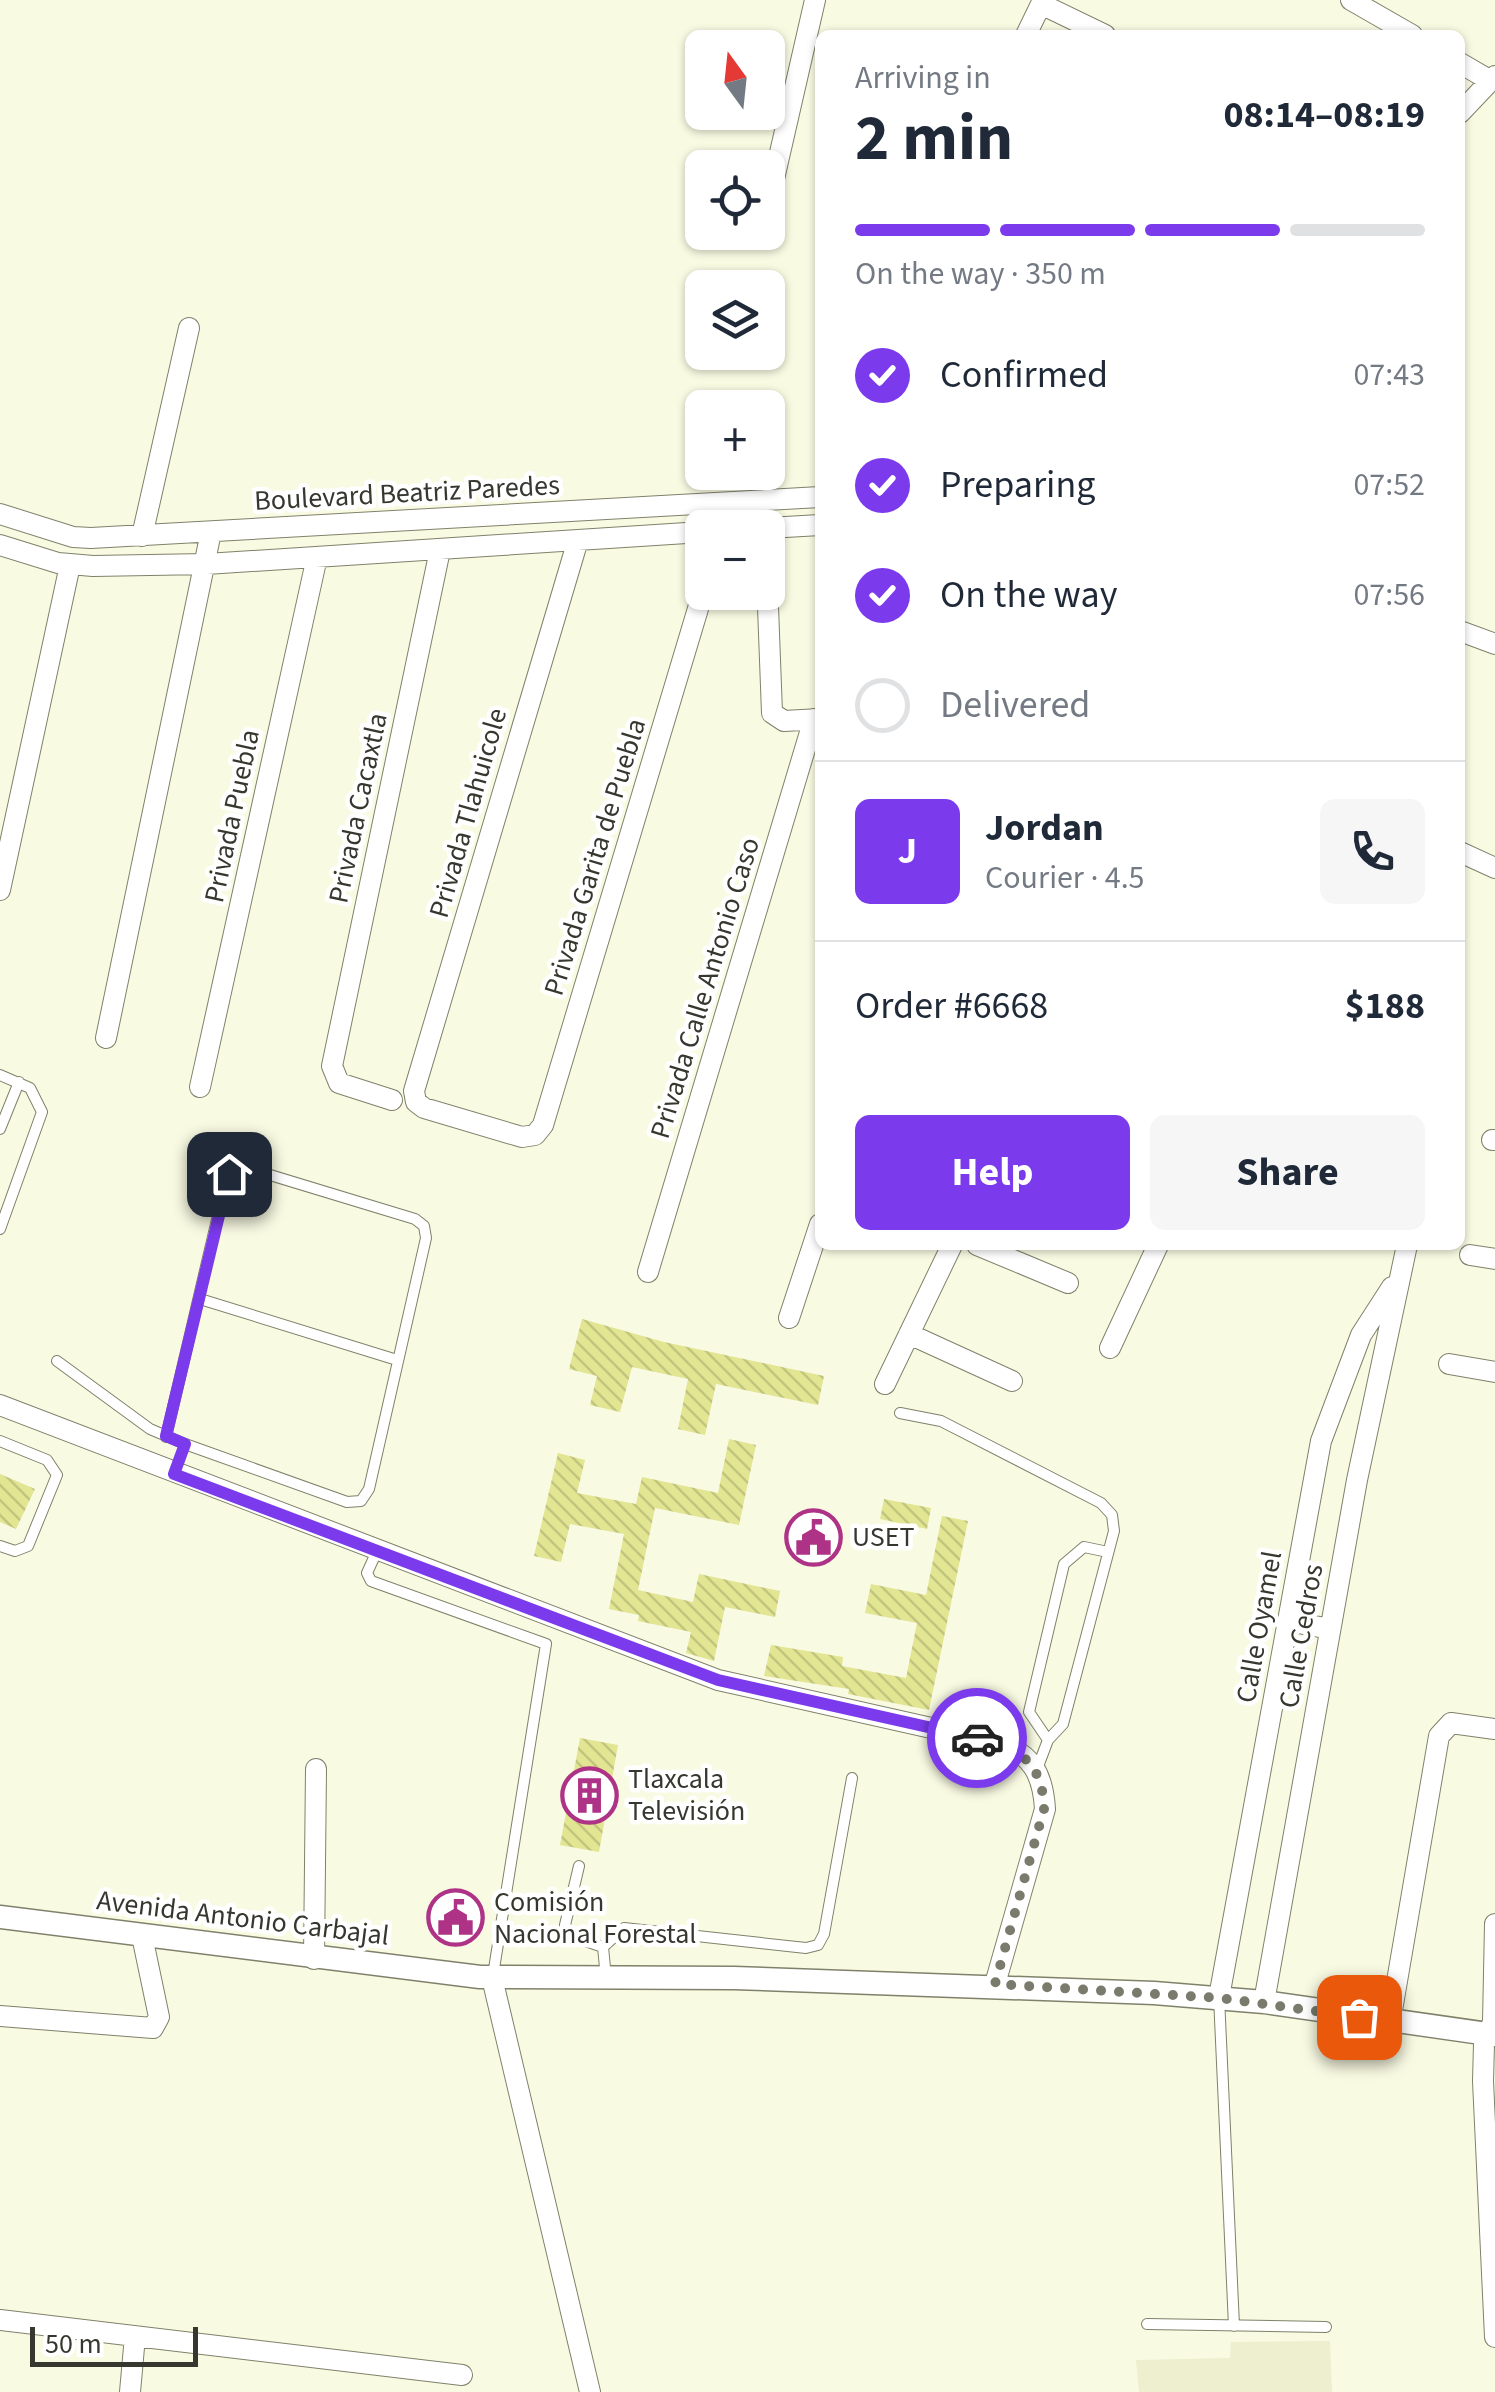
<!DOCTYPE html>
<html lang="en">
<head>
<meta charset="utf-8">
<style>
  :root { --surface:#fff; --page:#f6f6f7; --text:#1f2937; --muted:#747a83; --line:#e0e1e3; --accent:#7c3aed }
  body { margin:0; font-family:"Source Sans 3",sans-serif; background:var(--page); color:var(--text); height:100vh; display:flex; flex-direction:column; font-size:38px; white-space:nowrap }
  * { box-sizing:border-box; margin:0 }
  p { font-size:32px; color:var(--muted) }
  .icon { flex:none; width:55px; height:55px; fill:none; stroke:currentColor; stroke-width:2; stroke-linecap:round; stroke-linejoin:round }
  .map { position:relative; flex:1; overflow:hidden }
  .panel { position:absolute; left:815px; top:30px; width:650px; height:1220px; display:flex; flex-direction:column; background:var(--surface); border-radius:15px; box-shadow:0 2px 8px #0004 }
  .panel>* { flex:none }
  .needle { width:65px; rotate:345deg }
  .controls { position:absolute; left:685px; top:30px; display:grid; gap:20px }
  .controls a { display:grid; place-items:center; width:100px; height:100px; border-radius:15px; background:var(--surface); box-shadow:0 2px 8px #0004; font-size:50px }
  .scale { position:absolute; left:30px; bottom:25px; width:168px; box-sizing:border-box; padding-left:10px; border:5px solid #36372e; border-top:0; font-size:28px; line-height:35px; white-space:nowrap; color:#36372e; -webkit-text-stroke:8px #fff; paint-order:stroke }
  .pin { position:absolute; display:grid; place-items:center; width:85px; height:85px; color:#fff; margin:-42px; border-radius:20px; box-shadow:0 5px 15px #0006 }
  .courier { position:absolute; display:grid; place-items:center; width:100px; height:100px; margin:-50px; border:8px solid #7c3aed; border-radius:50%; background:#fff; color:#222; box-shadow:0 2px 12px #0007 }
  .headline em { font-style:normal; font-weight:700 }
  .headline div { display:flex; flex-direction:column-reverse }
  .headline { display:flex; align-items:center; justify-content:space-between; height:170px; padding:0 40px }
  h1 { font-size:65px; font-weight:700; line-height:75px }
  .bar { display:grid; grid-template-columns:repeat(4,1fr); gap:15px 10px; align-content:center; height:120px; padding:0 40px }
  .bar i { height:12px; border-radius:8px; background:var(--line) }
  .bar .active { background:var(--accent) }
  .bar p { grid-column:span 4 }
  .line { display:flex; align-items:center; gap:25px; padding:0 40px; border-top:2px solid var(--line) }
  .line div { flex:1 }
  .round { display:grid; place-items:center; flex:none; width:105px; height:105px; border-radius:15px; background:var(--page) }
  ol { padding:0 40px; list-style:none }
  li { display:flex; align-items:center; gap:30px; height:110px }
  li p { margin-inline-start:auto }
  li .icon { padding:10px; border-radius:50%; background:var(--accent); color:#fff; stroke-width:4 }
  li:last-child { color:var(--muted) }
  li i { width:55px; height:55px; border:5px solid var(--line); border-radius:50% }
  .action { display:flex; gap:20px; margin-top:auto; padding:20px 40px }
  .action a { flex:1; height:115px; border-radius:15px; background:var(--accent); color:#fff; font-size:40px; font-weight:700; line-height:115px; text-align:center }
  .action a+a { background:var(--page); color:var(--text) }
  .map>svg:first-child { display:block }
  .built { fill:#edefcf }
  .building { fill:url(#building-back-hatch) }
  .lines { fill:none; stroke-linecap:round; stroke-linejoin:round }
  .service-casing { stroke:#80816b; stroke-width:12 }
  .minor-casing { stroke:#80816b; stroke-width:22 }
  .tertiary-casing { stroke:#80816b; stroke-width:25 }
  .service { stroke:#fff; stroke-width:10 }
  .minor { stroke:#fff; stroke-width:20 }
  .tertiary { stroke:#fff; stroke-width:22 }
  .done { stroke:#7a7b6d; stroke-width:10; stroke-dasharray:0 18 }
  .route { stroke:#7c3aed; stroke-width:12 }
  .labels { text-anchor:middle; dominant-baseline:central; stroke-width:9; stroke-linejoin:round; paint-order:stroke }
  .street-label { font-size:28px; fill:#36372e; stroke:#fff }
  .poi-label { font-size:28px; fill:#36372e; stroke:#fff; text-anchor:start }
</style>
</head>
<body>
<div class="map">
<svg width="1495" height="2392" viewBox="0 0 1495 2392">
  <defs>
    <pattern id="building-back-hatch" width="6" height="6" patternUnits="userSpaceOnUse" patternTransform="scale(2.5)"><rect width="6" height="6" fill="#e2e592"/><path d="M-1 5l2 2M0 0l6 6M5-1l2 2" fill="none" stroke="#c2c57e"/></pattern>
  </defs>
  <rect width="100%" height="100%" fill="#f9fae2"/>
  <!-- built -->
  <path class="built" d="M1330,2341L1332,2392H1139L1136,2360L1230,2358L1231,2342Z"/>
  <!-- building -->
  <path class="building" d="M582,1319L664,1342L824,1376L818,1405L716,1384L705,1435L678,1429L688,1379L632,1367L620,1412L590,1405L597,1376L569,1369Z
    M729,1439L756,1445L739,1525L655,1508L638,1590L693,1602L699,1574L780,1591L775,1617L725,1607L714,1661L686,1653L691,1632L638,1621L639,1615L609,1609L624,1534L570,1524L561,1562L534,1556L558,1453L585,1460L577,1493L636,1504L642,1477L718,1493Z
    M0,1474L35,1489L16,1529L0,1522Z
    M884,1499L931,1508L927,1529L880,1519Z
    M942,1516L968,1521L929,1710L848,1694L849,1689L764,1676L771,1645L843,1657L842,1666L906,1678L917,1623L865,1613L871,1584L926,1595Z
    M580,1738L618,1745L599,1852L560,1845Z"/>
  <g class="lines">
    <defs>
      <path id="service" d="M0,1075L30,1088L42,1112L0,1229
        M0,1129L19,1082
        M200,1299L397,1360
        M57,1361L150,1429L185,1444L347,1502L361,1501L369,1489L426,1238L424,1226L415,1219L247,1168L234,1170L226,1181L166,1437
        M900,1413L941,1421L1101,1503L1112,1515L1114,1531L1063,1724L1048,1740L1037,1769
        M0,1441L47,1460L57,1475L28,1546L15,1551L0,1546
        M377,1551L367,1573L371,1581L546,1644L493,1975
        M1048,1740L1029,1712L1064,1564L1084,1547L1108,1552
        M579,1866L565,1925L571,1936L603,1947
        M606,1978L603,1947L624,1928L806,1948L818,1945L824,1934L852,1778
        M1219,1997L1234,2326
        M1147,2324L1326,2327"/>
      <path id="minor" d="M1351,0L1412,35
        M1041,4L1105,35
        M1026,35L1043,0
        M1460,63L1491,81
        M1460,113L1495,76
        M768,205L815,0
        M0,514L73,537L91,538L820,497
        M768,528L820,525
        M142,536L189,328
        M578,540L414,1091L416,1102L424,1108L522,1137L535,1135L543,1125L703,592
        M0,545L58,563L93,566L206,564L702,532
        M768,607L772,713L784,721L820,719
        M1460,631L1495,644
        M1460,852L1495,868
        M0,890L70,565
        M106,1038L211,532
        M200,1087L317,557
        M392,1100L339,1083L332,1066L440,550
        M1492,1140H1495
        M977,1245L1068,1283
        M1470,1255L1495,1259
        M648,1272L814,719
        M789,1318L820,1224
        M909,1334L1012,1381
        M1110,1348L1158,1245
        M1449,1364L1495,1372
        M885,1384L952,1245
        M0,1405L718,1680L998,1743C1032,1753 1043,1775 1045,1809L995,1984
        M1288,1621L1330,1629
        M1495,1924L1493,2022L1484,2044L1483,2081L1495,2337
        M314,1959L316,1769
        M492,1978L590,2392
        M1219,1997L1321,1441L1361,1335L1392,1287
        M1264,2002L1357,1480L1407,1245
        M0,2016L153,2028L159,2017L142,1936
        M1390,2022L1439,1736L1451,1723L1495,1729
        M0,2320L462,2375
        M130,2392L135,2336"/>
      <path id="tertiary" d="M0,1917L480,1977L734,1978L1154,1993L1264,2002L1495,2035"/>
    </defs>
    <!-- service casing -->
    <use href="#service" class="service-casing"/>
    <!-- minor casing -->
    <use href="#minor" class="minor-casing"/>
    <!-- tertiary casing -->
    <use href="#tertiary" class="tertiary-casing"/>
    <!-- service -->
    <use href="#service" class="service"/>
    <!-- minor -->
    <use href="#minor" class="minor"/>
    <!-- tertiary -->
    <use href="#tertiary" class="tertiary"/>
  </g>
  <g class="lines">
    <!-- done -->
    <path class="done" d="M977,1738C1019,1747 1043,1763 1044,1809L995,1984L1220,1998L1359,2017"/>
    <!-- route -->
    <path class="route" d="M229,1174L166,1436L185,1444L174,1474L718,1680L977,1738"/>
  </g>
  <!-- icons -->
  <defs>
    <symbol id="civic-ring" viewBox="-11 -11 22 22"><circle r="9.5" fill="#fff" stroke="#ae3386" stroke-width="1.5"/><path d="M-.6-6.5H3V-4.5H.6V-3L4-1V1h2V6H-6V1h2V-1L-.6-3ZM-1.2 2.5V6h2.4V2.5Z" fill="#ae3386"/></symbol>
    <symbol id="building-ring" viewBox="-11 -11 22 22"><circle r="9.5" fill="#fff" stroke="#ae3386" stroke-width="1.5"/><path d="M-4-6H4V6H1V3H-1V6H-4ZM-2.5-4.3h1.7v1.8h-1.7ZM.8-4.3h1.7v1.8H.8ZM-2.5-1h1.7V.8h-1.7ZM.8-1h1.7V.8H.8Z" fill="#ae3386"/></symbol>
  </defs>
  <g fill-rule="evenodd">
    <use href="#civic-ring" x="782" y="1506" width="63" height="63"/>
    <use href="#building-ring" x="558" y="1764" width="63" height="63"/>
    <use href="#civic-ring" x="424" y="1886" width="63" height="63"/>
  </g>
  <g class="labels">
    <!-- street labels -->
    <g class="street-label">
      <text transform="translate(407 493) rotate(-3)">Boulevard Beatriz Paredes</text>
      <text transform="translate(358 808) rotate(-78)">Privada Cacaxtla</text>
      <text transform="translate(468 813) rotate(-74)">Privada Tlahuicole</text>
      <text transform="translate(232 816) rotate(-78)">Privada Puebla</text>
      <text transform="translate(595 857) rotate(-73)">Privada Garita de Puebla</text>
      <text transform="translate(705 988) rotate(-73)">Privada Calle Antonio Caso</text>
      <text transform="translate(1259 1627) rotate(-80)">Calle Oyamel</text>
      <text transform="translate(1301 1636) rotate(-80)">Calle Cedros</text>
      <text transform="translate(243 1918) rotate(7)">Avenida Antonio Carbajal</text>
    </g>
    <!-- poi labels -->
    <g class="poi-label">
      <text x="852" y="1537">USET</text>
      <text x="628" y="1779">Tlaxcala<tspan x="628" dy="32">Televisión</tspan></text>
      <text x="494" y="1902">Comisión<tspan x="494" dy="32">Nacional Forestal</tspan></text>
    </g>
  </g>
</svg>
<div class="controls">
<a><svg class="needle" viewBox="-14 -14 28 28"><path d="M0-13l5 13h-10z" fill="#e53935"/><path d="M0 13l5-13h-10z" fill="#747a83"/></svg></a>
<a><svg class="icon" aria-label="locate" viewBox="0 0 24 24"><circle cx="12" cy="12" r="6"/><path d="M12 2v4M12 18v4M2 12h4M18 12h4"/></svg></a>
<a><svg class="icon" aria-label="layers" viewBox="0 0 24 24"><path d="M12 4l9 5-9 5-9-5zM3 14l9 5 9-5"/></svg></a>
<a>+</a>
<a>−</a>
</div>
<div class="scale">50 m</div>
<div class="pin" style="left:1359px;top:2017px;background:#ea580c"><svg class="icon" aria-label="bag" viewBox="0 0 24 24"><path d="M5 8h14l-1 12H6zM9 8a3 3 0 0 1 6 0"/></svg></div>
<div class="pin" style="left:229px;top:1174px;background:#1f2937"><svg class="icon" aria-label="home" viewBox="0 0 24 24"><path d="M3 11l9-7 9 7M6 9v11h12V9"/></svg></div>
<div class="courier" style="left:977px;top:1738px"><svg class="icon" aria-label="car" viewBox="0 0 24 24"><path d="M5 17H2v-5l4-1 3-4h7l3 4 3 1v5h-3M9 17h6M6 11h13"/><circle cx="7" cy="17" r="2"/><circle cx="17" cy="17" r="2"/></svg></div>
<section class="panel">
<div class="headline"><div><h1>2 min</h1><p>Arriving in</p></div><em>08:14–08:19</em></div>
<div class="bar"><i class="active"></i><i class="active"></i><i class="active"></i><i></i><p>On the way · 350 m</p></div>
<ol>
<li><svg class="icon" aria-label="check" viewBox="0 0 24 24"><path d="M5 12l5 5 9-10"/></svg>Confirmed<p>07:43</p></li>
<li><svg class="icon" aria-label="check" viewBox="0 0 24 24"><path d="M5 12l5 5 9-10"/></svg>Preparing<p>07:52</p></li>
<li><svg class="icon" aria-label="check" viewBox="0 0 24 24"><path d="M5 12l5 5 9-10"/></svg>On the way<p>07:56</p></li>
<li><i></i>Delivered</li>
</ol>
<div class="line" style="height:180px"><b class="round" style="background:var(--accent);color:#fff">J</b><div><b>Jordan</b><p>Courier · 4.5</p></div><a class="round"><svg class="icon" aria-label="phone" viewBox="0 0 24 24"><path d="M5 4h4l2 5-3 2q2 4 5 5l2-3 5 2v4C11 20 4 13 5 4z"/></svg></a></div>
<div class="line" style="height:130px"><div>Order #6668</div><b>$188</b></div>
<div class="action"><a>Help</a><a>Share</a></div>
</section>
</div>
</body>
</html>
